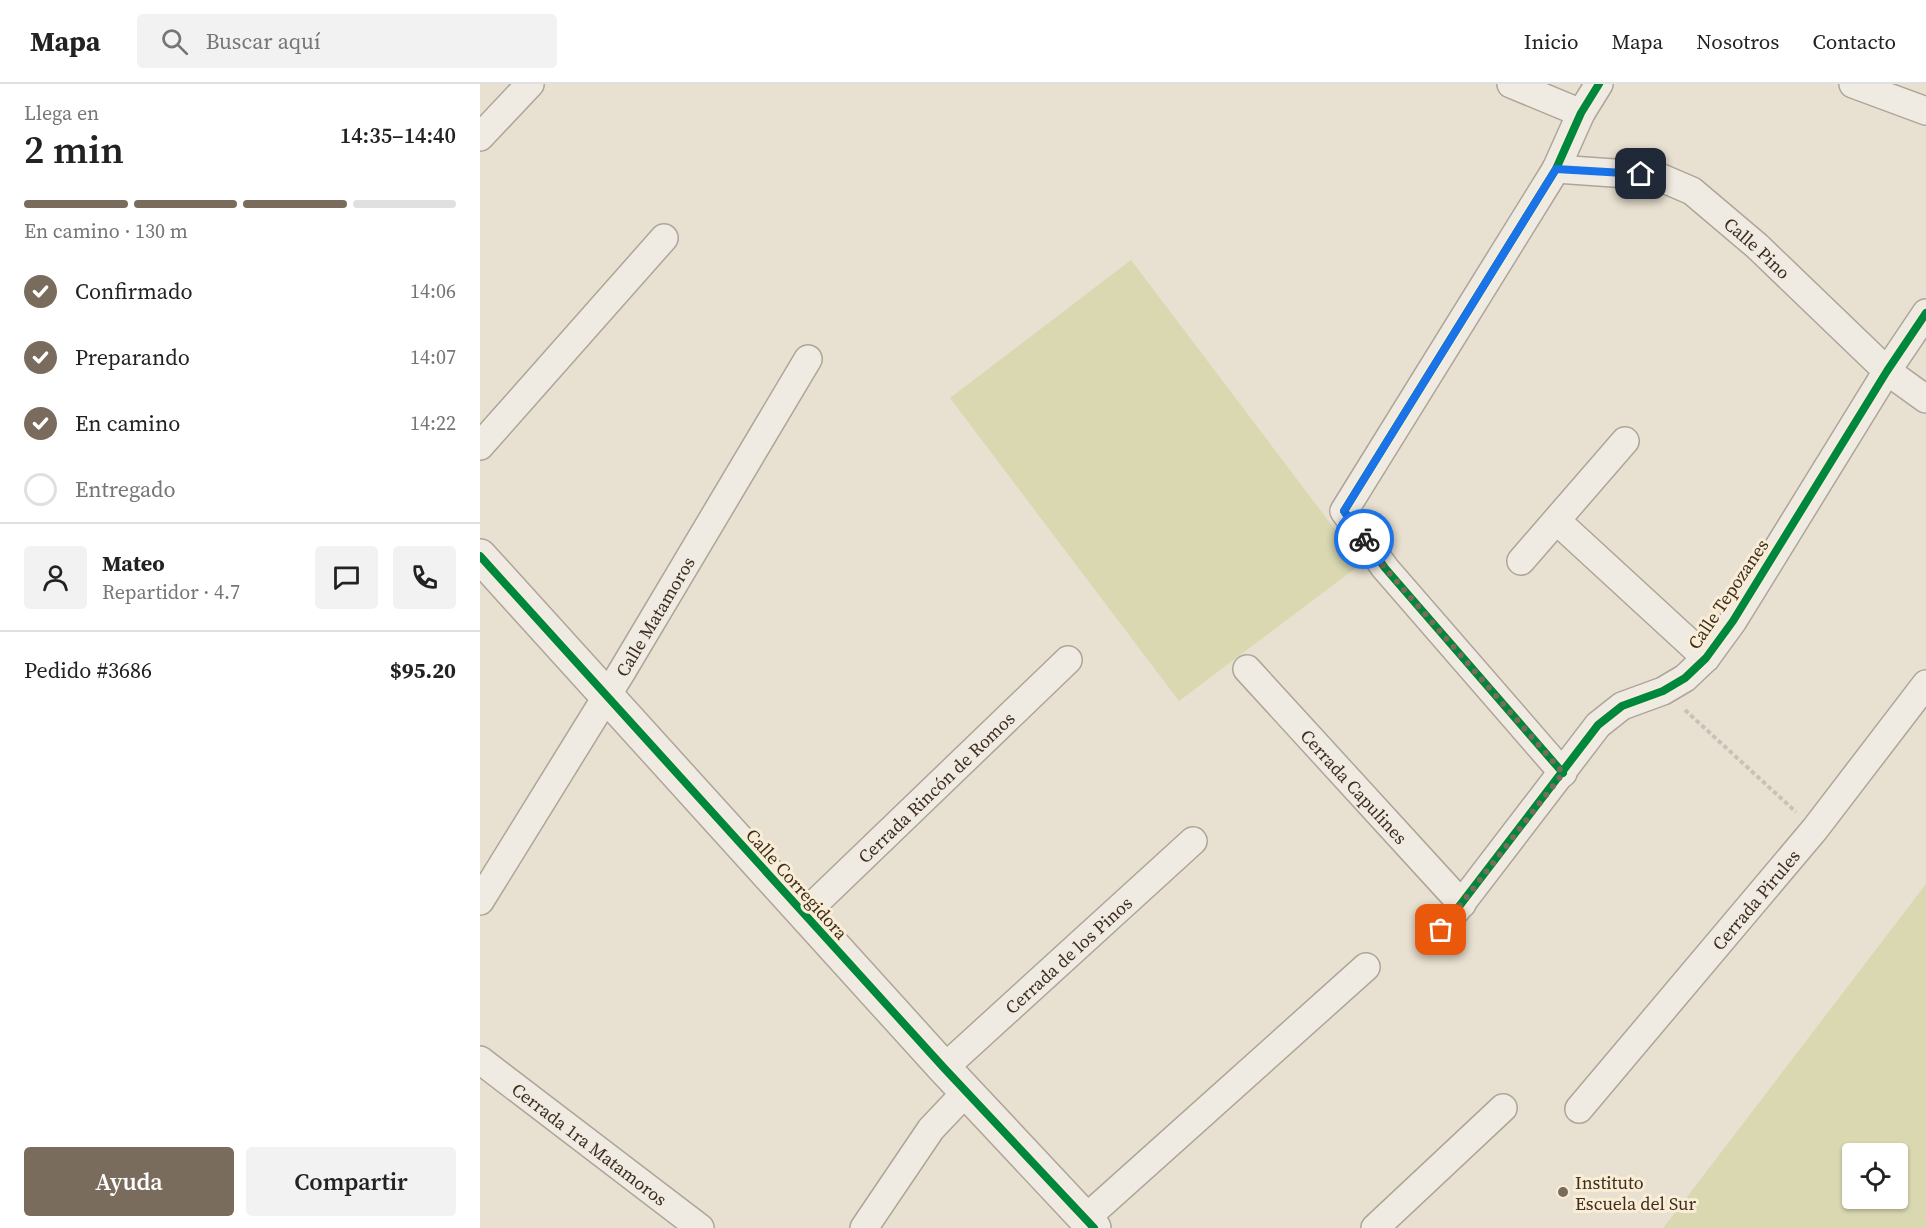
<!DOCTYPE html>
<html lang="es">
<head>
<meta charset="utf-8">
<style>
  :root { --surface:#fff; --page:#f2f2f2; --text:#222; --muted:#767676; --line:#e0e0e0; --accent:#7a6c5c }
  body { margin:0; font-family:"Source Serif 4",serif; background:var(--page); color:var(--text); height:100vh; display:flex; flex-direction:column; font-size:22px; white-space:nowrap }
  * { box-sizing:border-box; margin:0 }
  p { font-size:20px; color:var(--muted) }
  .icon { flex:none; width:33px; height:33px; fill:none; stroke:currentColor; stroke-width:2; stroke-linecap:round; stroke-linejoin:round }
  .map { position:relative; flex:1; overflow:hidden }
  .side { display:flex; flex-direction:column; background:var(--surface); width:480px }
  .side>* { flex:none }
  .buttons { position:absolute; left:1362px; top:1059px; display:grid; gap:12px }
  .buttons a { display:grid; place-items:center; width:66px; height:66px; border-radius:6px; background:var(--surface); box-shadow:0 2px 4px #0004; font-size:30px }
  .pin { position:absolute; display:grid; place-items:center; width:51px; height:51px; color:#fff; margin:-26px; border-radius:12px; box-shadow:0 3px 9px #0006 }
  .courier { position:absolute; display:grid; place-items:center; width:60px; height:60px; margin:-30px; border:4px solid #1a73e8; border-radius:50%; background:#fff; color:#222; box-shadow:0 2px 8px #0007 }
  .headline em { font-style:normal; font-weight:600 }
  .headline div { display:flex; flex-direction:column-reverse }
  .headline { display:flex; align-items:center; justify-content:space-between; height:102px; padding:0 24px }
  h1 { font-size:39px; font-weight:600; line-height:45px }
  .bar { display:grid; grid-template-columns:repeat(4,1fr); gap:9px 6px; align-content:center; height:72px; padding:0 24px }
  .bar i { height:8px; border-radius:4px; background:var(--line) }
  .bar .selected { background:var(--accent) }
  .bar p { grid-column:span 4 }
  .line { display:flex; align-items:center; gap:15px; padding:0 24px; border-top:2px solid var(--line) }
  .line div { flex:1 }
  .round { display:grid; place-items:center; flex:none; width:63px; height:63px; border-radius:6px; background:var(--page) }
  ol { padding:0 24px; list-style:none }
  li { display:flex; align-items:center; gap:18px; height:66px }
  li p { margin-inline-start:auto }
  li .icon { padding:6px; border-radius:50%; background:var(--accent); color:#fff; stroke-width:4 }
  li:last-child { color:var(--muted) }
  li i { width:33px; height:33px; border:3px solid var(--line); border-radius:50% }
  .action { display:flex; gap:12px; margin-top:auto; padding:12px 24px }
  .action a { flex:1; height:69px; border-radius:6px; background:var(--accent); color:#fff; font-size:24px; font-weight:600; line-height:69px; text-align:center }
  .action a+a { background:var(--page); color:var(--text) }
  header { display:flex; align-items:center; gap:36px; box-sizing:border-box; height:84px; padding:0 30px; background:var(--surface); border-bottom:2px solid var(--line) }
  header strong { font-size:28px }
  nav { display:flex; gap:33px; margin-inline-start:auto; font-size:21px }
  .search { width:420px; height:54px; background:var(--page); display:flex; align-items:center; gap:15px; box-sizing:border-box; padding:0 21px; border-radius:6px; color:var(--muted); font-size:22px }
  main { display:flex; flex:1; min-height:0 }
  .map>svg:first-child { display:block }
  .green { fill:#d9d8b1; fill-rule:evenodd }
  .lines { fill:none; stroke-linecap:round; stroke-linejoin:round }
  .minor-casing { stroke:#ada598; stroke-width:30 }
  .tertiary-casing { stroke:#ada598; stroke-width:36 }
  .path { stroke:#c8c1b8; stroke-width:4; stroke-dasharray:4.5 3; stroke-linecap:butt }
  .minor { stroke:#f0ebe2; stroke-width:27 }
  .tertiary { stroke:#f0ebe2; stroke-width:33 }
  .cycleway-casing { stroke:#f9edd6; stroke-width:11 }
  .cycleway { stroke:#00873e; stroke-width:8 }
  .done { stroke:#7a6c5c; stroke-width:6; stroke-dasharray:0 10.8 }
  .route { stroke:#1a73e8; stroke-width:8 }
  .poi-dot { fill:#7a6c5c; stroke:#f9edd6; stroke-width:2 }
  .labels { text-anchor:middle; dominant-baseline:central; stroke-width:6; stroke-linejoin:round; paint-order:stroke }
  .street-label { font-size:18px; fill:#3e2d1e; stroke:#f9edd6 }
  .poi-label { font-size:18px; fill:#3e2d1e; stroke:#f9edd6; text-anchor:start }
</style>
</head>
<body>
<header>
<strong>Mapa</strong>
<div class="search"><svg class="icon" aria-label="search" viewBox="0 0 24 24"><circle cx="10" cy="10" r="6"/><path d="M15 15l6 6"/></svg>Buscar aquí</div>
<nav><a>Inicio</a><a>Mapa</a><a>Nosotros</a><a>Contacto</a></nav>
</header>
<main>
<section class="side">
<div class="headline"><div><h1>2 min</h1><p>Llega en</p></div><em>14:35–14:40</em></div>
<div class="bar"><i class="selected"></i><i class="selected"></i><i class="selected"></i><i></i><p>En camino · 130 m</p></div>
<ol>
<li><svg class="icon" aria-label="check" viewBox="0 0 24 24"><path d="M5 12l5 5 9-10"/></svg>Confirmado<p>14:06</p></li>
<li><svg class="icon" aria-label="check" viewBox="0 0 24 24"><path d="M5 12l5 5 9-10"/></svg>Preparando<p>14:07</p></li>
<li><svg class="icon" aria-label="check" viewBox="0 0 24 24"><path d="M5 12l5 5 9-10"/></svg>En camino<p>14:22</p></li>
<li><i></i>Entregado</li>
</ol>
<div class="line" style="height:108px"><a class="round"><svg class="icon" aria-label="person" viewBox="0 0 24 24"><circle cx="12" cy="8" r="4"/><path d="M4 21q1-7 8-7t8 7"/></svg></a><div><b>Mateo</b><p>Repartidor · 4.7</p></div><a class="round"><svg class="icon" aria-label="chat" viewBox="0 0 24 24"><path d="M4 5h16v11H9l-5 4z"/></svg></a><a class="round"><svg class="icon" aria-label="phone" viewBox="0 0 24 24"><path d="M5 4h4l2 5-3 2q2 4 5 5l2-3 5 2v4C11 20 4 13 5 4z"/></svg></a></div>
<div class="line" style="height:78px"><div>Pedido #3686</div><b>$95.20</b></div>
<div class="action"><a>Ayuda</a><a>Compartir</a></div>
</section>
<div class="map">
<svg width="1446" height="1144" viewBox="0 0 1446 1144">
  <rect width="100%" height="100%" fill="#e8e0d0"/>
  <!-- green -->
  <path class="green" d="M651,176L881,480L699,617L470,314Z
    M1446,800V1144H1184V1143ZM1372,1070H1418V1114H1372Z"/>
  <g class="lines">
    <defs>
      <g id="minor">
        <path d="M1031,0L1101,29"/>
        <path d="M1373,0L1446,27"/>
        <path d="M0,53L50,0"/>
        <path id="s1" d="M1076,85L1177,92L1212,107L1277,162L1407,287L1446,315"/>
        <path d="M0,362L184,154"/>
        <path d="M1077,437L1226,574"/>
        <path d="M1041,477L1145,357"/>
        <path id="s2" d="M767,585L982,820"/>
        <path d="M1083,689L905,484L864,427L1076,85L1101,29L1119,0"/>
        <path id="s3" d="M0,817L141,589L328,275"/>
        <path id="s4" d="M324,830L588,576"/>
        <path d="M961,846L1118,641L1142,622L1183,607L1205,594L1226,574L1253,537L1407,287L1446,229"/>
        <path id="s5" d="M0,976L220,1144"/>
        <path id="s6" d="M464,984L713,757"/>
        <path id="s7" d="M1099,1025L1335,745L1446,600"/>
        <path d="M605,1135L886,883"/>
        <path d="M384,1144L451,1045L487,1007"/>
        <path d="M895,1144L1023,1024"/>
      </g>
      <path id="tertiary" d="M0,472L464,984L614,1144"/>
    </defs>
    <!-- minor casing -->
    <use href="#minor" class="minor-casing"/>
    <!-- tertiary casing -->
    <use href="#tertiary" class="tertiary-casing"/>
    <!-- path -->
    <path class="path" d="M1205,626L1316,728"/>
    <!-- minor -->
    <use href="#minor" class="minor"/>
    <!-- tertiary -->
    <use href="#tertiary" class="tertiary"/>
    <defs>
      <path id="cycleway" d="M0,472L464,984L614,1144
        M1083,689L905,484L864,427L1076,85L1101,29L1119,0
        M961,846L1118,641L1142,622L1183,607L1205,594L1226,574L1253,537L1407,287L1446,229"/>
    </defs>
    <!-- cycleway casing -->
    <use href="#cycleway" class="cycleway-casing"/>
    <!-- cycleway -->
    <use href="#cycleway" class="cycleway"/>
  </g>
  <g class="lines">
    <!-- done -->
    <path class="done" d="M884,455L905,484L1083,689L961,846"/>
    <!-- route -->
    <path class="route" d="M884,455L864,427L1076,85L1161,90"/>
  </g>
  <!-- markers -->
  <circle class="poi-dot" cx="1083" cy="1108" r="6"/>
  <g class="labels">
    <!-- street labels -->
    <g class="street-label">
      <text stroke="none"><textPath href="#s1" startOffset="226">Calle Pino</textPath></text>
      <text transform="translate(1248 510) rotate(-56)">Calle Tepozanes</text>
      <text stroke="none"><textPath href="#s3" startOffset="334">Calle Matamoros</textPath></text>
      <text stroke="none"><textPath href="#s2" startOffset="159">Cerrada Capulines</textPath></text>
      <text stroke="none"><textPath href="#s4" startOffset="183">Cerrada Rincón de Romos</textPath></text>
      <text transform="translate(317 800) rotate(48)">Calle Corregidora</text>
      <text stroke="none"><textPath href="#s7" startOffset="274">Cerrada Pirules</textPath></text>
      <text stroke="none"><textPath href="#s6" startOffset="168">Cerrada de los Pinos</textPath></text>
      <text stroke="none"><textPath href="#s5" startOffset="138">Cerrada 1ra Matamoros</textPath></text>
    </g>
    <!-- poi labels -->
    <g class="poi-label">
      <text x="1095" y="1098">Instituto<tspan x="1095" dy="21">Escuela del Sur</tspan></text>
    </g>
  </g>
</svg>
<div class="buttons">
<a><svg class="icon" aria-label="locate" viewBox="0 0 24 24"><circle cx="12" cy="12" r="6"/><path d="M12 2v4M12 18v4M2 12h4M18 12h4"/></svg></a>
</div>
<div class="pin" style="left:961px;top:846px;background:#ea580c"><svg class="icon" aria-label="bag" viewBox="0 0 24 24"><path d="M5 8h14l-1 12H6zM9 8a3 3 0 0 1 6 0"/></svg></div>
<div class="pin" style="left:1161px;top:90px;background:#1f2937"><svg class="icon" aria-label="home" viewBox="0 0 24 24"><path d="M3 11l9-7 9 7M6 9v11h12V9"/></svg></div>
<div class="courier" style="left:884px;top:455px"><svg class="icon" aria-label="bike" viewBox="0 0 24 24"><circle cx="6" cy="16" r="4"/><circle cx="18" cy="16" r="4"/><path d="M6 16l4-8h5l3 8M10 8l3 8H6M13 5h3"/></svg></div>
</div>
</main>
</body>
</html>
